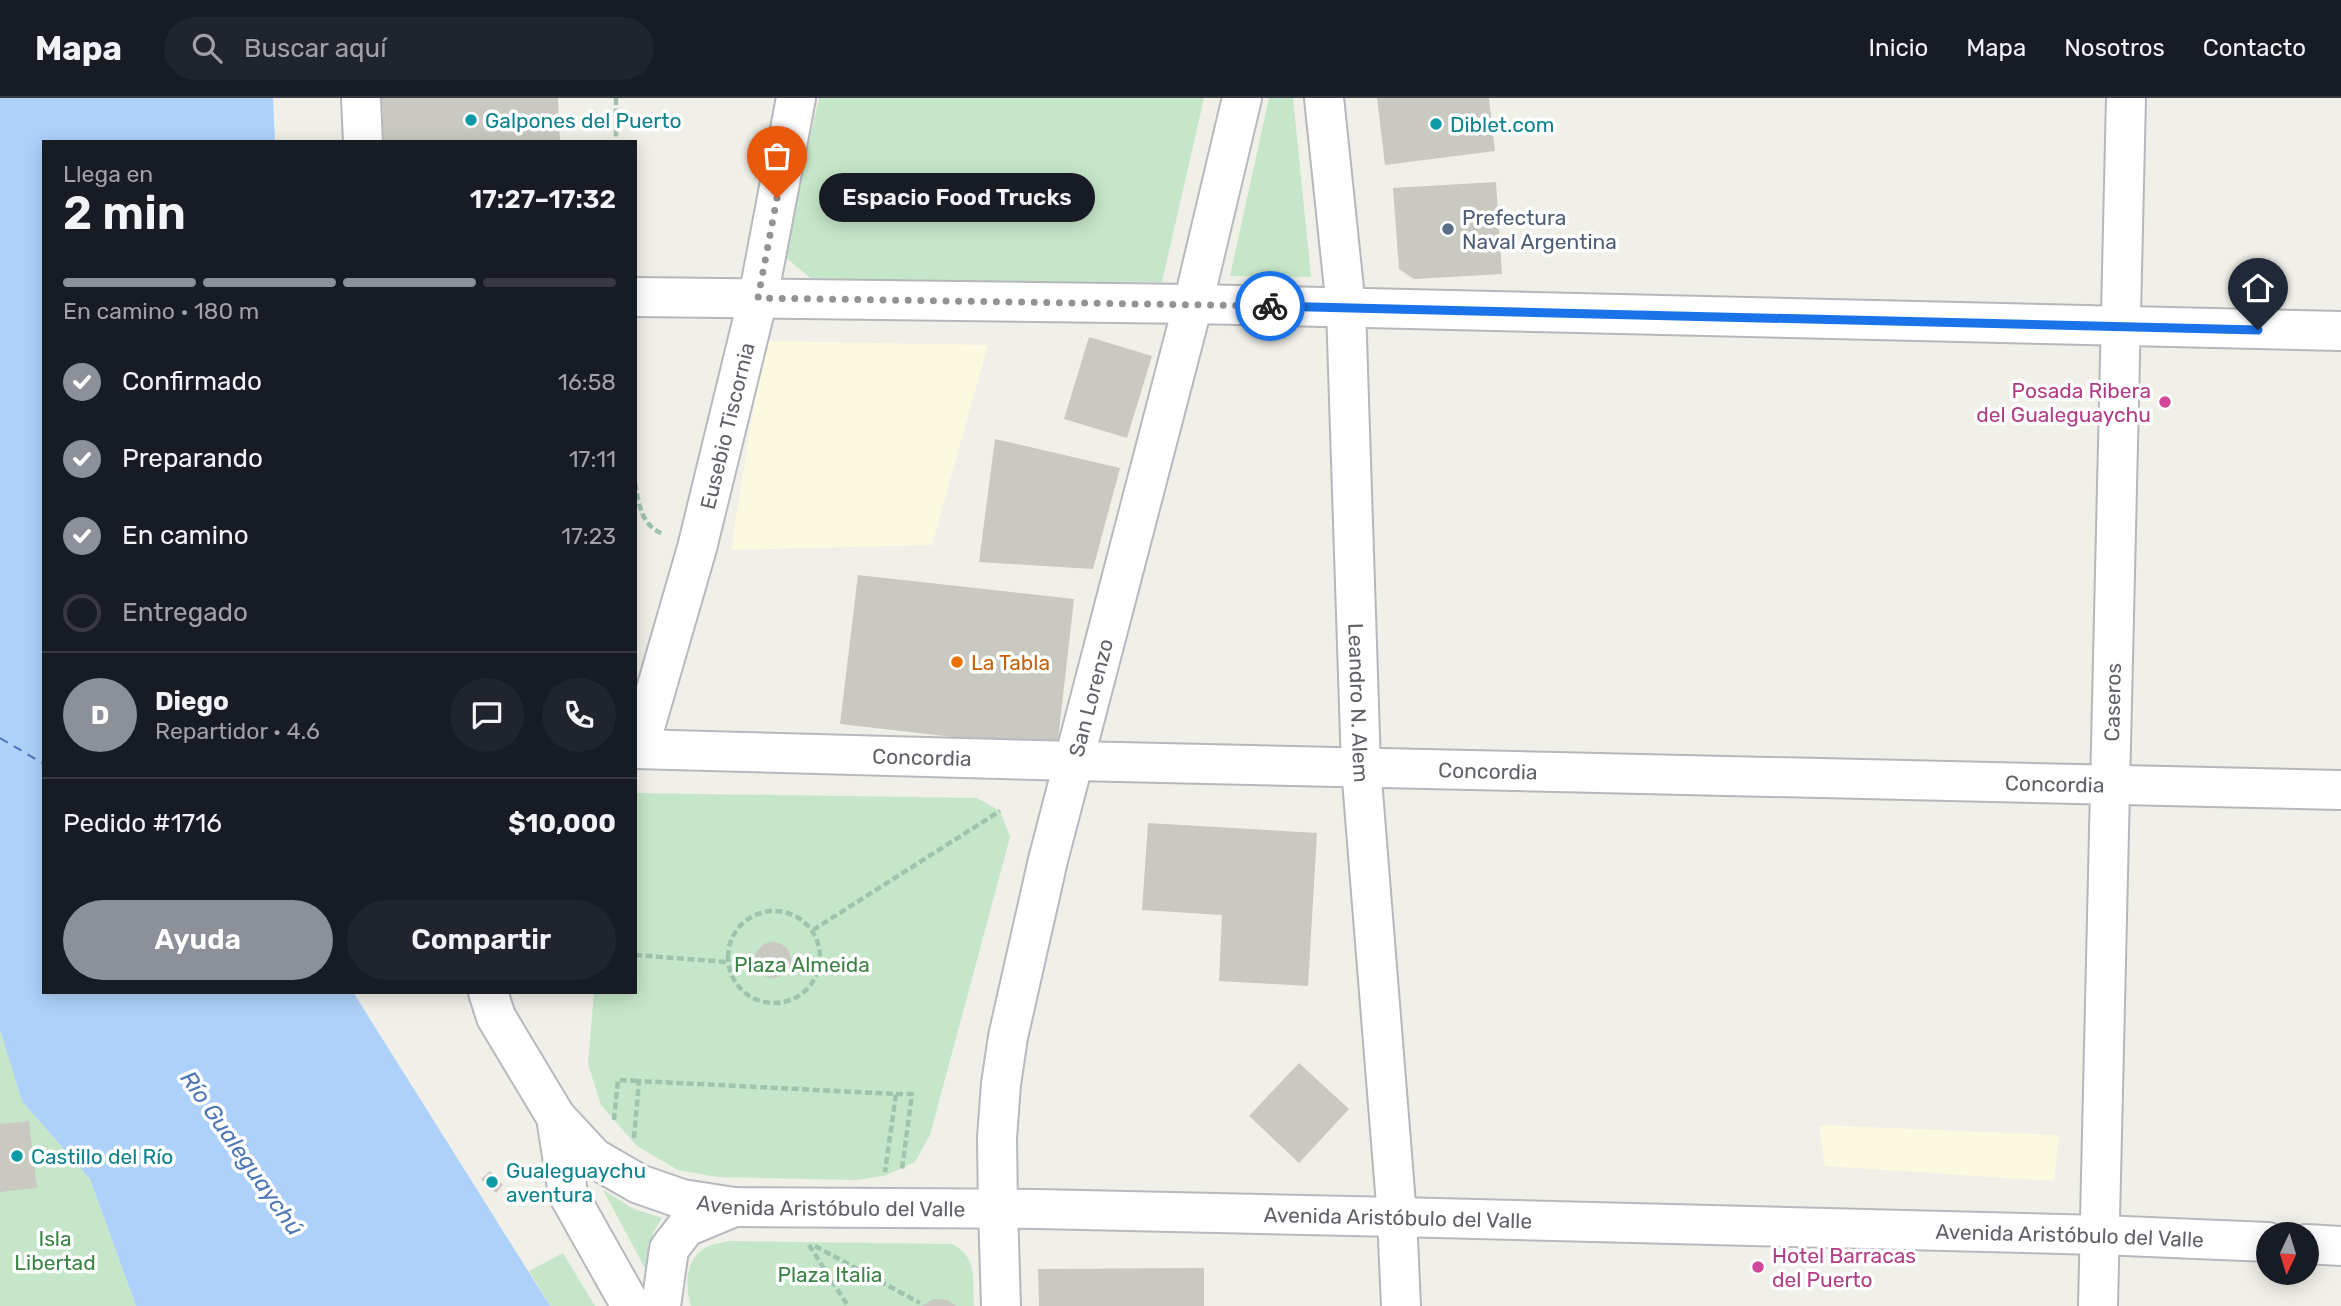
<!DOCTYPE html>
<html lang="es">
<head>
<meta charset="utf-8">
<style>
  :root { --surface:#171b24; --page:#20242c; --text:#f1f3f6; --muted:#9ea1a6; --line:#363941; --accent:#8c9099 }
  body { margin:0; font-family:Rubik,sans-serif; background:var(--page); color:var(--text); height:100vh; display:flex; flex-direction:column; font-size:26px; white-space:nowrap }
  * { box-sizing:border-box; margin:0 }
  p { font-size:23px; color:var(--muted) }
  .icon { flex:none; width:38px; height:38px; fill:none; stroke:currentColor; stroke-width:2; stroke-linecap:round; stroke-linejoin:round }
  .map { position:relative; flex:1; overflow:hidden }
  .drawer { position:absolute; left:42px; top:42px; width:595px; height:854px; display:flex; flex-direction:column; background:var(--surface); border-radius:0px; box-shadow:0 4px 18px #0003 }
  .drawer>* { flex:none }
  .needle { width:46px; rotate:184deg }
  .buttons { position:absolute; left:2256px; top:1124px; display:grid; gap:14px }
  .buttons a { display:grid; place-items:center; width:63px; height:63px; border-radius:50%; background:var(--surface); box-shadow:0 4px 18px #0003; font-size:35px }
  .pin { position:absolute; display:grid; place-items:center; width:60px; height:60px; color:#fff; margin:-72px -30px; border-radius:50% 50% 50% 0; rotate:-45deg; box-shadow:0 0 7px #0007 }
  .pin .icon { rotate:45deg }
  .courier { position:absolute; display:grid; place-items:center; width:70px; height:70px; margin:-35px; border:5px solid #1a73e8; border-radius:50%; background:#fff; color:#222; box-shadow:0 2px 9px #0007 }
  .bubble { position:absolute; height:49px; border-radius:24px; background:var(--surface); box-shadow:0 4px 18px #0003; font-size:23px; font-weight:600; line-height:49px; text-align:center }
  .head em { font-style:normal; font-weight:600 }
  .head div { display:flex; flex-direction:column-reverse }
  .head { display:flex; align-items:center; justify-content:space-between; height:119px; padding:0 21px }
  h1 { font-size:46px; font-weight:600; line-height:52px }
  .bar { display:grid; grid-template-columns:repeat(4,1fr); gap:10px 7px; align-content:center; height:84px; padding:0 21px }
  .bar i { height:9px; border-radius:5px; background:var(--line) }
  .bar .on { background:var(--accent) }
  .bar p { grid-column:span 4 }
  .line { display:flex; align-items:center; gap:18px; padding:0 21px; border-top:2px solid var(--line) }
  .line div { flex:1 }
  .round { display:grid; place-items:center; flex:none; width:74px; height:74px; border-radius:37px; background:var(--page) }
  ol { padding:0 21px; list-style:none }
  li { display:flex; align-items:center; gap:21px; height:77px }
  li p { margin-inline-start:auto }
  li .icon { padding:7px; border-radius:50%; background:var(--accent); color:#fff; stroke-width:4 }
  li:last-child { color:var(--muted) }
  li i { width:38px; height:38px; border:4px solid var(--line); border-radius:50% }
  .primary-button { display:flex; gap:14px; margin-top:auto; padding:14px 21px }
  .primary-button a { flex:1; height:80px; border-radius:42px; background:var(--accent); color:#fff; font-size:28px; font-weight:600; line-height:80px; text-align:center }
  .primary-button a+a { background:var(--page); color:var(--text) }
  header { display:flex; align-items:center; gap:42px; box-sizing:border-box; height:98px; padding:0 35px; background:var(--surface); border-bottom:2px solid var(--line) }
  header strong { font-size:33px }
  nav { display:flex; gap:38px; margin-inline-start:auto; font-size:24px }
  .search { width:490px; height:63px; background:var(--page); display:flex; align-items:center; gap:18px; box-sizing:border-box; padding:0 24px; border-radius:38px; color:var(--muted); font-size:26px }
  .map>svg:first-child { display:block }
  .commercial { fill:#fcf9e1 }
  .green { fill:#c6e6c9 }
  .water { fill:#aed1fb }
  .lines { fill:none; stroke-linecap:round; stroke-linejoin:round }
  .ferry { stroke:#4d76b6; stroke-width:2; stroke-dasharray:9 7; stroke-linecap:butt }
  .building { fill:#c9c9c2 }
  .street-casing { stroke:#b5b7bb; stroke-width:42 }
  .secondary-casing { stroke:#b6b9be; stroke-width:42 }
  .path { stroke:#9ec4ad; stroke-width:4.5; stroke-dasharray:7 3.5; stroke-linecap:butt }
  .street { stroke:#fff; stroke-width:38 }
  .secondary { stroke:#fff; stroke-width:38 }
  .done { stroke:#929394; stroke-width:7; stroke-dasharray:0 12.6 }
  .route { stroke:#1a73e8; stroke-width:9 }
  .culture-dot { fill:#0f9aa8; stroke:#fff; stroke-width:2.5 }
  .service-dot { fill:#5c6f8a; stroke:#fff; stroke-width:2.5 }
  .hotel-dot { fill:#d1479c; stroke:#fff; stroke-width:2.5 }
  .food-dot { fill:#e8710a; stroke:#fff; stroke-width:2.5 }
  .labels { text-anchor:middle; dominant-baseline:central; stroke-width:7; stroke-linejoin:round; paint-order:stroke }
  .culture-label { font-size:21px; fill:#0d838f; stroke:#fff; text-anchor:start }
  .service-label { font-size:21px; fill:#4e5e75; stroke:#fff; text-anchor:start }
  .hotel-label { font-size:21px; fill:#b23c85; stroke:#fff; text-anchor:end }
  .street-label { font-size:21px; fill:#5f6267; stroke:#fff }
  .food-label { font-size:21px; fill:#c56008; stroke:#fff; text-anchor:start }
  .park-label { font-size:21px; fill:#3a8344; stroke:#fff }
  .water-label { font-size:23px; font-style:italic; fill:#4d76b6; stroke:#fff }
</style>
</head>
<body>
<header>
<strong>Mapa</strong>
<div class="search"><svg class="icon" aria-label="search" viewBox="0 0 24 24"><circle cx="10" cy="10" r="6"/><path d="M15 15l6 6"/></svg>Buscar aquí</div>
<nav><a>Inicio</a><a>Mapa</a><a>Nosotros</a><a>Contacto</a></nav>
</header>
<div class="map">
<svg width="2341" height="1208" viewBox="0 0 2341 1208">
  <rect width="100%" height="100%" fill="#f0efe8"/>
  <!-- commercial -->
  <path class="commercial" d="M764,243L988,247L932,447L731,452Z
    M1819,1027L2059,1037L2054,1083L1825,1068Z"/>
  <!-- green -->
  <path class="green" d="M819,0H1204L1162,184H815L783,157Z
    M1269,0H1293L1311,179L1230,178Z
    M635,695L977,700L1000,713L1010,739L930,1037L915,1064L884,1078L856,1082L717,1079L678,1072L637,1048L601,1007L588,966L594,894H635Z
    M0,932L22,1003L90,1081L136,1208H0Z
    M603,1092L634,1111L662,1120L653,1135L646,1172Z
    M728,1143L952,1146C979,1160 972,1181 974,1208H691C685,1189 685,1161 705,1150C711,1146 721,1145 728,1143Z
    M563,1155L595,1208H550L529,1173Z"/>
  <!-- water -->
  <path class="water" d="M0,0H273L275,44H44V894H353L550,1208H136L90,1081L22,1003L0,932Z"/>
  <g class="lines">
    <!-- ferry -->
    <path class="ferry" d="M0,640L44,666"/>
  </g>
  <!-- building -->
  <path class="building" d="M382,0H558L560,44H384Z
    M1377,0H1489L1495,53L1385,67Z
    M1496,84L1502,176L1414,181L1399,171L1393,90Z
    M1089,239L1152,258L1127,340L1064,321Z
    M995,341L1120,370L1093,471L979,464Z
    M858,477L1074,501L1057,651L840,626Z
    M1148,725L1317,735L1308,888L1219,883L1222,817L1142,812Z
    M755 862a18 18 0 1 1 36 0a18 18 0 1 1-36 0Z
    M1299,965L1349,1011L1299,1065L1249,1018Z
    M29,1023L37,1090L0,1094V1026Z
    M490,1073L503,1087L496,1095L481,1081Z
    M1204,1170V1208H1039L1038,1171Z
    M933,1201L948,1202L956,1208H922Z"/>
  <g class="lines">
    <defs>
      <g id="street">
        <path d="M361,0L363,44"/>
        <path id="s1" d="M1324,0L1346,210L1361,669L1397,1119L1401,1208"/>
        <path d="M635,199L1193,206L2341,233"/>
        <path id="s2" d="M1075,663L2341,692"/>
        <path d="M998,1111L1001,1208"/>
        <path id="s3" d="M2098,1208L2126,0"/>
      </g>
      <g id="secondary">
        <path id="s4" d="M639,650L697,450L758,200L796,0"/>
        <path id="s5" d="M635,651L1075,663"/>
        <path d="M488,894L496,919L556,1019L568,1096L631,1208"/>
        <path id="s6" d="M556,1019L594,1060L639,1086L682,1101L734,1109L1038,1111L1397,1119L2101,1137L2268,1144"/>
        <path id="s7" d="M998,1111L997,1040L1001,986L1008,939L1048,762L1193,206L1242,0"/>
        <path d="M2306,1146L2341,1148"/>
        <path d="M661,1208L669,1151L686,1129L734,1109"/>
      </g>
    </defs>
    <!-- street casing -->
    <use href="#street" class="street-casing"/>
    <!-- secondary casing -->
    <use href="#secondary" class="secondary-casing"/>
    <!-- path -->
    <path class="path" d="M616,0V44
      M635,385C639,407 641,427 663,436
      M728 859a46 46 0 1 1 92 0a46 46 0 1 1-92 0Z
      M813,832L1000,713
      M635,857L727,864
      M896,996H912L902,1071
      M614,1022L618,982L639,983
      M634,1040L639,983L896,996L885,1074
      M809,1147L848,1208
      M815,1148L920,1205"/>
    <!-- street -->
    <use href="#street" class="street"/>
    <!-- secondary -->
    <use href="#secondary" class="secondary"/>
  </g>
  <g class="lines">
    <!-- done -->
    <path class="done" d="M777,100L758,200L1270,208"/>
    <!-- route -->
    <path class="route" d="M1270,208L2258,232"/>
  </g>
  <!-- markers -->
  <g class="culture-dot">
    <circle cx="471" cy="22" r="7"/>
    <circle cx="1436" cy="26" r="7"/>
    <circle cx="17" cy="1058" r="7"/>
    <circle cx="492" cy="1084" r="7"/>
  </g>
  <circle class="service-dot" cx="1448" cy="131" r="7"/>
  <g class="hotel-dot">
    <circle cx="2165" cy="304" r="7"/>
    <circle cx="1758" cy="1169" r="7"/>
  </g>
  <circle class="food-dot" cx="957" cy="564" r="7"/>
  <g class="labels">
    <!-- culture labels -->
    <g class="culture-label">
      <text x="485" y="22">Galpones del Puerto</text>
      <text x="1450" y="26">Diblet.com</text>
      <text x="31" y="1058">Castillo del Río</text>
      <text x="506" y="1072">Gualeguaychu<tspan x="506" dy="24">aventura</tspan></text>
    </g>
    <!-- service labels -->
    <g class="service-label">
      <text x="1462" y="119">Prefectura<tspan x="1462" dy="24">Naval Argentina</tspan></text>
    </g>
    <!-- hotel labels -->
    <g class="hotel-label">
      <text x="2151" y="292">Posada Ribera<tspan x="2151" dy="24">del Gualeguaychu</tspan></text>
      <text x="1772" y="1157" text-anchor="start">Hotel Barracas<tspan x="1772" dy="24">del Puerto</tspan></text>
    </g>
    <!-- street labels -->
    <g class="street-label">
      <text stroke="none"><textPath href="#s4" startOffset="334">Eusebio Tiscornia</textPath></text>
      <text stroke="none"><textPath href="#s7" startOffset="522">San Lorenzo</textPath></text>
      <text stroke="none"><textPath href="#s1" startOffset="606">Leandro N. Alem</textPath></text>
      <text stroke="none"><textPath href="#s3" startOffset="604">Caseros</textPath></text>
      <text stroke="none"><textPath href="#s5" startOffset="287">Concordia</textPath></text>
      <text stroke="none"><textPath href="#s2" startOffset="413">Concordia</textPath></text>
      <text stroke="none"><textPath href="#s2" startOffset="980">Concordia</textPath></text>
      <text stroke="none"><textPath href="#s6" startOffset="303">Avenida Aristóbulo del Valle</textPath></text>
      <text stroke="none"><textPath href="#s6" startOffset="870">Avenida Aristóbulo del Valle</textPath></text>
      <text stroke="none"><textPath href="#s6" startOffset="1542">Avenida Aristóbulo del Valle</textPath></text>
    </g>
    <!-- food labels -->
    <g class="food-label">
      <text x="971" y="564">La Tabla</text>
    </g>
    <!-- park labels -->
    <g class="park-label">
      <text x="802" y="866">Plaza Almeida</text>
      <text x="55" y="1140">Isla<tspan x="55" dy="24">Libertad</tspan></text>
      <text x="830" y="1176">Plaza Italia</text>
    </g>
    <!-- water labels -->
    <g class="water-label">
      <text transform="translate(242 1055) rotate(55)">Río Gualeguaychú</text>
    </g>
  </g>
</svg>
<div class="buttons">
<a><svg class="needle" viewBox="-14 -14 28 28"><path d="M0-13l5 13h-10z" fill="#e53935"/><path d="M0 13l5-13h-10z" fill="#9ea1a6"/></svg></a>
</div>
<div class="pin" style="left:777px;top:100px;background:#ea580c"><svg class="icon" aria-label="bag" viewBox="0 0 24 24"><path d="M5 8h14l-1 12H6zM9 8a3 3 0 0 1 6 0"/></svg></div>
<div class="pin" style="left:2258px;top:232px;background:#1f2937"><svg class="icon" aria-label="home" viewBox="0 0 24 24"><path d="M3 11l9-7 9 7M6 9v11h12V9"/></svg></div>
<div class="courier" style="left:1270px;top:208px"><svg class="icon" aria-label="bike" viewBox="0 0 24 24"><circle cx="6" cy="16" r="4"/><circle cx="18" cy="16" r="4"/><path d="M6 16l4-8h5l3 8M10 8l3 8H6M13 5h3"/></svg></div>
<div class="bubble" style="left:819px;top:75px;width:276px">Espacio Food Trucks</div>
<section class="drawer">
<div class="head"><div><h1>2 min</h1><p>Llega en</p></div><em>17:27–17:32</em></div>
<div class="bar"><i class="on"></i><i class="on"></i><i class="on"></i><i></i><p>En camino · 180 m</p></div>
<ol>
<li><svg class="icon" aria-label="check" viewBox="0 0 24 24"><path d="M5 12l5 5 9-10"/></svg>Confirmado<p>16:58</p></li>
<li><svg class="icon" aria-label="check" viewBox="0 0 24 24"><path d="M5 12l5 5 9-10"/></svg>Preparando<p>17:11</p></li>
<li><svg class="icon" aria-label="check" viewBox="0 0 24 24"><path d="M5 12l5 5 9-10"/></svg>En camino<p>17:23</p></li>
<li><i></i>Entregado</li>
</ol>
<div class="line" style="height:126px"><b class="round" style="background:var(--accent);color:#fff">D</b><div><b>Diego</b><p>Repartidor · 4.6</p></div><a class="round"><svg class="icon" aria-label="chat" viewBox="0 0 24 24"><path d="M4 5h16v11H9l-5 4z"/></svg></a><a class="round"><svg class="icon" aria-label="phone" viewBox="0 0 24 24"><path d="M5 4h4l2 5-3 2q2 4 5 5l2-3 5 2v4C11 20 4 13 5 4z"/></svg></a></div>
<div class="line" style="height:91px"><div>Pedido #1716</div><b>$10,000</b></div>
<div class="primary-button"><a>Ayuda</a><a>Compartir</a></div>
</section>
</div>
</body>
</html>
